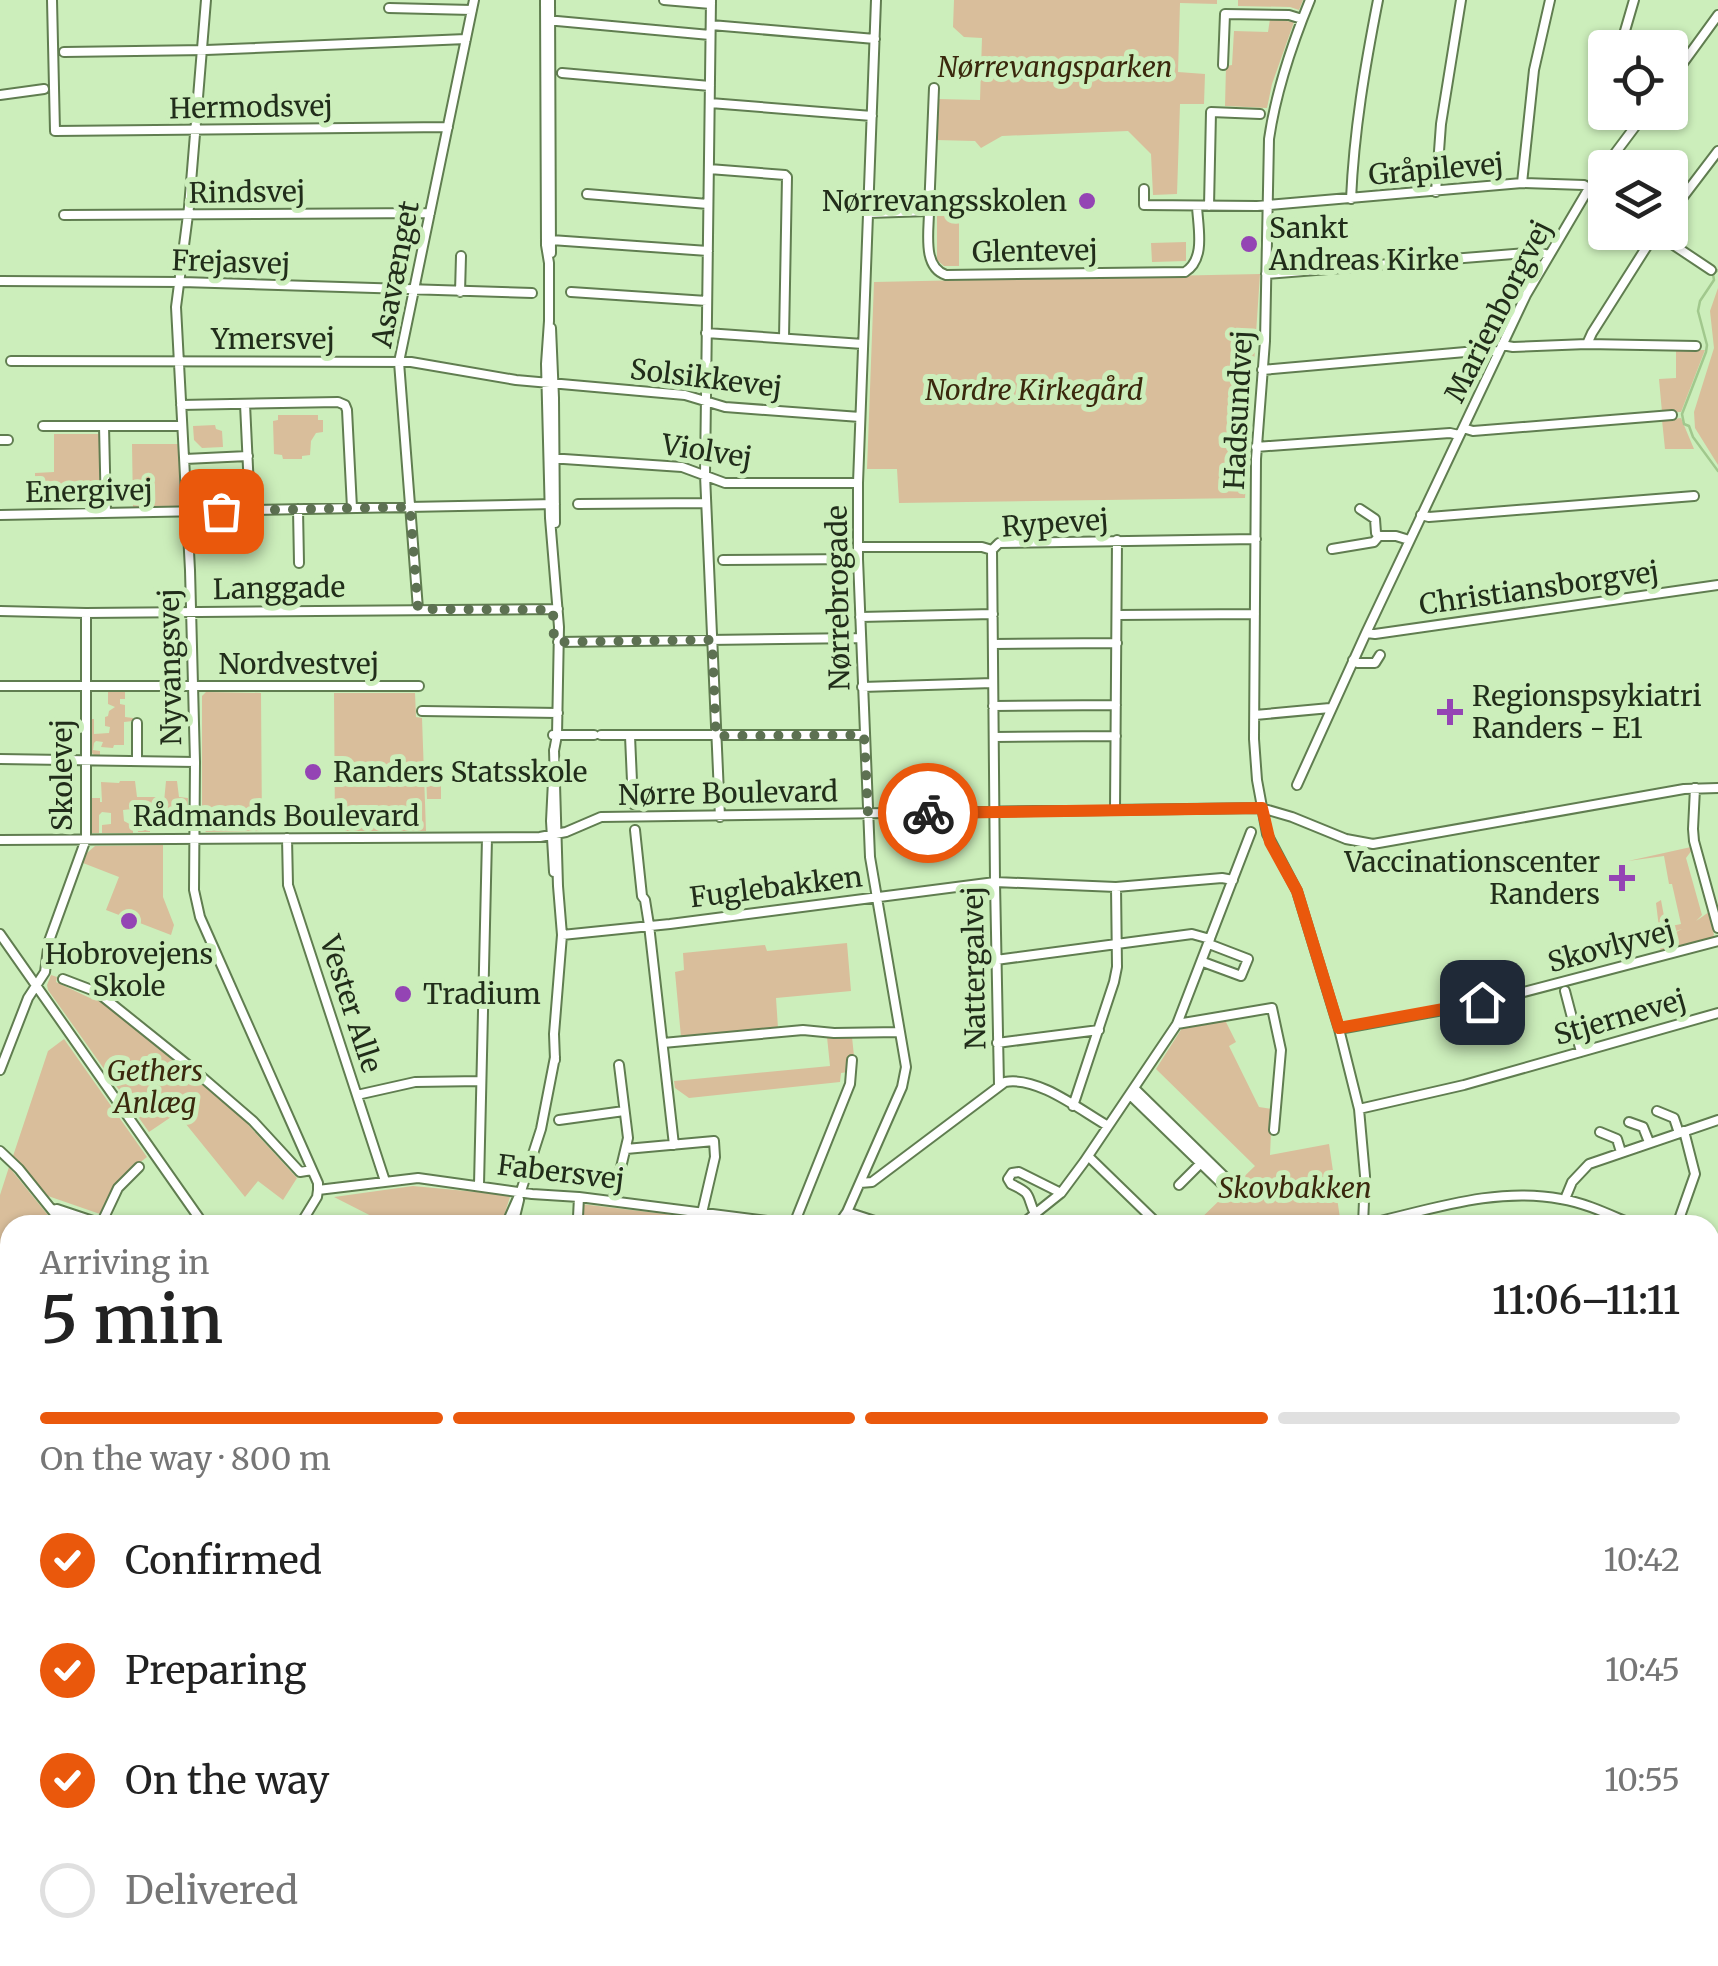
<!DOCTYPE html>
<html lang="en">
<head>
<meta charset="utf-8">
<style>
  :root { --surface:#fff; --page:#f6f6f6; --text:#222; --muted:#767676; --line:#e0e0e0; --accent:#ea580c }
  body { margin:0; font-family:Merriweather,serif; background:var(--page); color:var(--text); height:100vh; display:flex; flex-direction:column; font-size:38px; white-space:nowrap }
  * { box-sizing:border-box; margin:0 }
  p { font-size:32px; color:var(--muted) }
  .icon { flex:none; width:55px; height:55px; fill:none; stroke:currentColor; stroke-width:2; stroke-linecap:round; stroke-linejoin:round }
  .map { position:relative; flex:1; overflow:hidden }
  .details { position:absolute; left:0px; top:1215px; width:1720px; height:752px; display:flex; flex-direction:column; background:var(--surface); border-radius:30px 30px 0 0; box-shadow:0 2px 8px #0004 }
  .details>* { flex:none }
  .tools { position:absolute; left:1588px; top:30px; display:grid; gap:20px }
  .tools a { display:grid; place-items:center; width:100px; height:100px; border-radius:10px; background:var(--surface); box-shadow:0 2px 8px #0004; font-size:50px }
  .pin { position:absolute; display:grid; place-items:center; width:85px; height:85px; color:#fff; margin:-42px; border-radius:20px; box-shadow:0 5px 15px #0006 }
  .courier { position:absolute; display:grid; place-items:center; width:100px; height:100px; margin:-50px; border:8px solid #ea580c; border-radius:50%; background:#fff; color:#222; box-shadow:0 2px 12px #0007 }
  .headline em { font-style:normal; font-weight:600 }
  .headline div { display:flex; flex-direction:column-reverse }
  .headline { display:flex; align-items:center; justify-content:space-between; height:170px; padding:0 40px }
  h1 { font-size:65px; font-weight:600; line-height:75px }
  .bar { display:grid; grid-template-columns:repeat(4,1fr); gap:15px 10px; align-content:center; height:120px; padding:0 40px }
  .bar i { height:12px; border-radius:8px; background:var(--line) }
  .bar .on { background:var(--accent) }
  .bar p { grid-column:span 4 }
  ol { padding:0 40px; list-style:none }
  li { display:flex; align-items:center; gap:30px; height:110px }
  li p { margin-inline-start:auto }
  li .icon { padding:10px; border-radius:50%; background:var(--accent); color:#fff; stroke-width:4 }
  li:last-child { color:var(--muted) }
  li i { width:55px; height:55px; border:5px solid var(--line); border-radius:50% }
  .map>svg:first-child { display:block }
  .green { fill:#d9be9b }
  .water { fill:#a1c88d }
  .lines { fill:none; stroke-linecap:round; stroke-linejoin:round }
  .stream { stroke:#a1c88d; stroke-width:2.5 }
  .minor-casing { stroke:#607d50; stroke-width:12 }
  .major-casing { stroke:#607d50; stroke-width:14 }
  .minor { stroke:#fff; stroke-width:8 }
  .major { stroke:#fff; stroke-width:9 }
  .rail-casing { stroke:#47583e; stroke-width:6 }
  .rail { stroke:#ceb; stroke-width:2.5; stroke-dasharray:8; stroke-linecap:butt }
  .done { stroke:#5d7152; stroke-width:10; stroke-dasharray:0 18 }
  .route { stroke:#ea580c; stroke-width:12 }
  .poi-dot { fill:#9444b4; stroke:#ceb; stroke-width:4 }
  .labels { text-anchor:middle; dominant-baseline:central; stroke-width:10; stroke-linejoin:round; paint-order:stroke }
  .park-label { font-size:28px; font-style:italic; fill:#3a280d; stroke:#ceb }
  .street-label { font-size:28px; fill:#212d1a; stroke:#ceb }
  .poi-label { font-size:28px; fill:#212d1a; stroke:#ceb; text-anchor:start }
</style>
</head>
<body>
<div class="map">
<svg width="1718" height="1966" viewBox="0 0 1718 1966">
  <rect width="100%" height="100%" fill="#ceb"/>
  <!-- green -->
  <path class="green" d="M954,0H1217V4L1180,3L1178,72L1205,74L1204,104H1180L1177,194L1153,195L1151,154L1128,131L1002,136L981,148L975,141L936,140L938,99L980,100L982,38L964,37L953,27Z
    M1238,0H1303L1299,10L1290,7L1238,6Z
    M1270,19L1294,22L1272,84L1267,108L1225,106L1226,66L1232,65L1234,31L1268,32Z
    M937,216H950L951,223H959V266H944L937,260Z
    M1186,242V261L1152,262L1151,243Z
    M1260,274L1245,498L899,503L897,469H867L874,282Z
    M1718,288V465L1695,428L1694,412L1714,348L1710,311Z
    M1676,350H1705L1681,412H1662L1659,379L1676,378Z
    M278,415H318V420H323V432L316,433L311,441L310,455L302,456V459H283L282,455L274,454L273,421L278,420Z
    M1681,418L1694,449H1665L1662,420Z
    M215,425L216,429L222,431L223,447L202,448L194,440L193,426Z
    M54,434H101L103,507H88L87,486H65L62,490H35V473L54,472Z
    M132,444H179L183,503L180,507L133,508Z
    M217,476L218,481L224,482V500L206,501L197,493V477Z
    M108,691H125V699H120V704L125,705V717L133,718V721L124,722V745H114L113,748L101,747L103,742L96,741L94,743L93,750L100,751V756H95L90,751L92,719H94V734L109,733L110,727L105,726V717L108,716L109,711L115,707L108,704Z
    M206,692L261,693L262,831L206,832L202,827V696Z
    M334,693H415L416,717L422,718L426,831H335Z
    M426,771H441V799H427Z
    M120,781H135L137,797H158L159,802H164L166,781H177L179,797L188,798L187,813H178L177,818H168V824H150V832H138L137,822H146V810L138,809L137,804L133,803L132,809L123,810L124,821L133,826V833H102V825L111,824V813L102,812L99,815V833H91V798H100V802H102L101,782L119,783Z
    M163,845V897L174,925L171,935L106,910L119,877L83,863L87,853L95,846Z
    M1691,847L1692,850L1686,858L1702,915L1696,921L1709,912L1714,935L1712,938L1661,952L1660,948L1674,933L1682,929L1673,932L1661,944L1656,903L1661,900L1666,927L1681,924L1672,884H1669L1664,856L1628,861Z
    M847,943L851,991L776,998L778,1028L681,1037L675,972L684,970L683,953L765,945L767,951Z
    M51,975L57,977L56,982L90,998L91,996L107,1006L241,1117L297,1178L283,1200L258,1181L245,1197L177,1113L149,1132L48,990L47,985Z
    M1225,1020L1236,1042L1229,1046L1259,1107L1272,1109L1270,1155L1329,1144L1341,1225H1194L1255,1166L1156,1069L1184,1025Z
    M827,1037H852L854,1056L850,1057L848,1072L841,1073L840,1082L689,1098L675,1088L674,1081L830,1066Z
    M64,1039L147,1157C124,1174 110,1187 100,1214L48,1196L13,1156L48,1051Z
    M9,1167L56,1225H10V1311L0,1310V1195Z
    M413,1186L509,1195L510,1197L501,1225H389L334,1197Z
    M581,1204L758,1225H592L580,1214Z
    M0,1901L10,1905V1958H224L225,1966H10L0,1962Z"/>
  <!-- water -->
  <path class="water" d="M1710,1825H1718V1915H1710Z
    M1002,1958H1270L1236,1966H952Z
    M1340,1958H1485L1449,1966H1342Z"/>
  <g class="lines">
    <!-- stream -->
    <path class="stream" d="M1718,270L1713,274L1714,280L1700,301L1698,311L1707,345L1706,352L1682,414L1684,424L1689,426L1693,437L1718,471
      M0,1769L5,1760
      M0,1906L10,1909
      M55,1966L62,1958
      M78,1966L84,1958"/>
    <defs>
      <path id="minor" d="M52,0L55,131L448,127
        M206,0L189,207L176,307L190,570L195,762L194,890L200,917L318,1183V1190
        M545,0L546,245L549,263V321L546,364L550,518L559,627L557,735L554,751
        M550,0L551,253
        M664,0L711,4
        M711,0L705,475L720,817
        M1310,0C1292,44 1276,91 1269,139L1265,341L1256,459L1254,739L1257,780L1267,834L1297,891L1339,1029L1359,1109L1365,1176L1363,1225
        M389,8L472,10
        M546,20L710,35
        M711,25L875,39
        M1620,48L1634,0
        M64,52L206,50L466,39
        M1223,65L1225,14L1289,15L1302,19
        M562,73L710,86
        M1670,81L1718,15
        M0,95L44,89
        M710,103L872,116
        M1615,112L1634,128
        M709,169L785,175L787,177L784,338
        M1522,183L1534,70L1550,0
        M1144,189V205L1257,206L1522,183L1584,185L1605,199
        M1436,192L1441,124L1461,0
        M587,194L708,204
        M1351,199C1354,131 1365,66 1378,0
        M1209,206L1211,112L1260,114
        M929,211L934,88
        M869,213L929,211C929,232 922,267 946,275L1185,272C1206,259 1198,228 1197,206
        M1670,214L1718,151
        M64,215L430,213
        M1654,232L1711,270
        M551,240L708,251
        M1266,274L1538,252L1549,255
        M0,281L182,282L532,293
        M460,292L461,256
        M571,292L707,301
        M551,328L554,398L555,523
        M706,333L863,344
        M1587,344L1592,333L1656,232
        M1502,345L1513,347L1587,344L1696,346
        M11,361L411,362L516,380L685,395L725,407L860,417
        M1262,370L1488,350L1499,352
        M245,404L250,510
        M181,405L338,402L345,405L347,410L352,508
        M43,426H182
        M104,426L106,513
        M1463,428L1473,431L1672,415
        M0,440H8
        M1256,447L1450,433L1459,435
        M549,458L682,467L725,483H858
        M185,459L248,456
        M578,504L706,503
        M298,509L299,563
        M1360,509L1375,519L1376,533L1379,536H1396L1409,540
        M0,515L555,504
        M1421,515L1429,517L1694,496
        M858,547H982L992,550L999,543L1256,539
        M1332,549L1374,542L1379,536
        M992,550L995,882L999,1085
        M723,560L858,559
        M418,609L399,362L474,0
        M0,611L86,613L558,609
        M1117,615L1255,614
        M860,617L993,614
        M1366,633L1375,634L1718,585
        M558,642L861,638
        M993,644L1117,643
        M1353,660L1358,663H1375L1380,655
        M0,686H419
        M862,687L993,683
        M993,706L1116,705
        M422,711L558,713
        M1255,715L1330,708
        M553,735H594
        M601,735H864
        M630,736L633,804
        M994,737L1116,736
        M554,750L558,886L562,935L554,1034L555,1060
        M0,759L195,762
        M137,761V723
        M553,781L551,821L554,872
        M1297,785L1366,633L1526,295L1589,188L1646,112
        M1695,788L1693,829L1694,841L1718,928
        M1115,810L1117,540
        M635,830L642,896L645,900L649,925L674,1145
        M287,838L288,885L385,1181
        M0,840L540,837L566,832L601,817L1261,808L1292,817L1346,839L1373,844L1684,789L1718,788
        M0,934L204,1225
        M562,935L670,924L995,882L1116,887L1222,878L1233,880
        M996,960L1192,934L1210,939
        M1203,962L1241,976L1248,959L1209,944
        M63,979L97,992L188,1065L253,1121L300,1172L312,1170
        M1565,991L1581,1052
        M1177,1024L1272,1008L1281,1050L1274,1130
        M1339,1029L1482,1003L1718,941
        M663,1043L803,1030L834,1033L900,1032
        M997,1043L1099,1030
        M0,1070L28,998L45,972L49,941L86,839V613
        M357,1095L415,1082L481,1081
        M1130,1095L1225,1187L1230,1182L1135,1089
        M1073,1106L1114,982L1117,967L1116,887
        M1359,1109L1464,1085L1718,1013
        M1657,1111L1674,1118L1679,1133
        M559,1120L624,1111
        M1629,1122L1643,1127L1649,1142
        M1600,1132L1617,1139L1621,1152
        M626,1149L714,1141L715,1157L702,1213
        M0,1151L19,1169L64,1225
        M1088,1156L1159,1225
        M860,1183L872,1182L1005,1082C1038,1076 1080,1110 1108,1126
        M479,1185L487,838
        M1179,1185L1204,1160
        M318,1190L418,1178L532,1194L579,1197L798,1225
        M579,1197L578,1217L586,1225
        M1565,1199L1572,1182L1589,1164L1718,1120
        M613,1201L628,1138L619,1065
        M53,1210L57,1209L105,1225
        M847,1212L887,1225
        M1035,1214C1026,1195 1033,1194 1011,1184L1008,1179L1012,1173L1019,1172L1061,1193
        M1363,1222H1376C1436,1208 1498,1187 1561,1199C1586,1203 1610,1215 1634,1225
        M101,1224L118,1188L139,1167
        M794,1224L850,1084L852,1060
        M300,1225L317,1197L318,1190
        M506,1225L521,1191L541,1129L555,1057
        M513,1225L519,1200
        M838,1225L847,1212L902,1087L906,1067L870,857L858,559V483L876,0
        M1021,1225L1061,1193L1084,1162L1177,1024L1251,832
        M1677,1225L1695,1174L1684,1131
        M1710,1254L1718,1257
        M0,1315H10
        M0,1364L10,1349
        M1710,1380L1718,1378
        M0,1438L10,1446
        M1710,1466L1718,1464
        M0,1589L10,1597
        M1710,1617L1718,1616
        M1710,1668L1718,1665
        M538,1958L543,1966
        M685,1958L687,1966
        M467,1966L473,1958
        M595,1966L605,1958
        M1504,1966L1539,1958"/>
      <path id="major" d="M0,1471L10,1482
        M346,1958L353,1966
        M360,1958L367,1966
        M849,1966L861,1958
        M872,1966L882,1958"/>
    </defs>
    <!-- minor casing -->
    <use href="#minor" class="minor-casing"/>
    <!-- major casing -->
    <use href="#major" class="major-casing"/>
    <!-- minor -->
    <use href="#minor" class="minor"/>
    <!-- major -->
    <use href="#major" class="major"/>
    <defs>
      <path id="rail" d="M0,1552L10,1562
        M233,1958V1966"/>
    </defs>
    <!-- rail casing -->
    <use href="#rail" class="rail-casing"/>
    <!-- rail -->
    <use href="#rail" class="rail"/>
  </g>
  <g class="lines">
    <!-- done -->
    <path class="done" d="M221,511L410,507L418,609L553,610L554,641L559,642L712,640L716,736L864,735L868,814L928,813"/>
    <!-- route -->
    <path class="route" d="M928,813L1262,808L1270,842L1297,891L1339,1028L1482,1002"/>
  </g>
  <!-- markers -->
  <g class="poi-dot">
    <circle cx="1087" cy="201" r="10"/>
    <circle cx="1249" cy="244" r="10"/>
    <path d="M1445 697h10v10h10v10h-10v10h-10v-10h-10v-10h10z"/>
    <circle cx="313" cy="772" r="10"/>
    <path d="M1617 863h10v10h10v10h-10v10h-10v-10h-10v-10h10z"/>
    <circle cx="129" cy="921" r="10"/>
    <circle cx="403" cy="994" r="10"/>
  </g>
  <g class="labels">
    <!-- park labels -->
    <g class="park-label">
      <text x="1055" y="67">Nørrevangsparken</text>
      <text x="1034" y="390">Nordre Kirkegård</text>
      <text x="155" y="1071">Gethers<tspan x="155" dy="32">Anlæg</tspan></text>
      <text x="1295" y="1188">Skovbakken</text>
    </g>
    <!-- street labels -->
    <g class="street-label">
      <text transform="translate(251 107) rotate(-1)">Hermodsvej</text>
      <text transform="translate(1436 169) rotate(-5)">Gråpilevej</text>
      <text transform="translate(247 192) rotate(-1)">Rindsvej</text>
      <text transform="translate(1035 251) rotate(-1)">Glentevej</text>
      <text transform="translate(231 262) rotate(2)">Frejasvej</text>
      <text transform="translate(395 274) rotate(-79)">Asavænget</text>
      <text transform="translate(1498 311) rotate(-63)">Marienborgvej</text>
      <text x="273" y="339">Ymersvej</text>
      <text transform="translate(706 378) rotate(7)">Solsikkevej</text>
      <text transform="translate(1238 410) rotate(-87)">Hadsundvej</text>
      <text transform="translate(707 451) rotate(9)">Violvej</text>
      <text transform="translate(89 491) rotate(-1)">Energivej</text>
      <text transform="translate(1055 523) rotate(-4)">Rypevej</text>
      <text transform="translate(279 588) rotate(-1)">Langgade</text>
      <text transform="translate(1539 588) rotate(-8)">Christiansborgvej</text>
      <text transform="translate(838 598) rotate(-91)">Nørrebrogade</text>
      <text x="299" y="664">Nordvestvej</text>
      <text transform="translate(170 667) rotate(-91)">Nyvangsvej</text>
      <text transform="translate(62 775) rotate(-90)">Skolevej</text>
      <text transform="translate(728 793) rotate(-1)">Nørre Boulevard</text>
      <text x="276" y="816">Rådmands Boulevard</text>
      <text transform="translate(776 887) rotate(-7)">Fuglebakken</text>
      <text transform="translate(1611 946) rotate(-15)">Skovlyvej</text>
      <text transform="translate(974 968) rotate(-91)">Nattergalvej</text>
      <text transform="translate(351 1004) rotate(72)">Vester Alle</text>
      <text transform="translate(1620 1017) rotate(-16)">Stjernevej</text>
      <text transform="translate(561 1172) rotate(7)">Fabersvej</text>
    </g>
    <!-- poi labels -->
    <g class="poi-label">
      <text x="1067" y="201" text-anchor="end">Nørrevangsskolen</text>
      <text x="1269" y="228">Sankt<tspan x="1269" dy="32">Andreas Kirke</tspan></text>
      <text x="1472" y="696">Regionspsykiatri<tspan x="1472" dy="32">Randers - E1</tspan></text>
      <text x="333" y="772">Randers Statsskole</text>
      <text x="1600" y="862" text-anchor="end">Vaccinationscenter<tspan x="1600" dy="32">Randers</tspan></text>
      <text x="129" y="954" text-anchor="middle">Hobrovejens<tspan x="129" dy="32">Skole</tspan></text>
      <text x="423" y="994">Tradium</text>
    </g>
  </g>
</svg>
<div class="tools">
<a><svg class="icon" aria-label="locate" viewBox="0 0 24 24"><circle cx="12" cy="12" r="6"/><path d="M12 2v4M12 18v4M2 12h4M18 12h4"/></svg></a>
<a><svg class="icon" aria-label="layers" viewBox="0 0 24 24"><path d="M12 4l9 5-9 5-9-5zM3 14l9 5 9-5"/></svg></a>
</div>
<div class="pin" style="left:221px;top:511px;background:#ea580c"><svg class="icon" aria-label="bag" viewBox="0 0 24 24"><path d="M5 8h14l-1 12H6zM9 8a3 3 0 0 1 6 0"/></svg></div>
<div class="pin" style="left:1482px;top:1002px;background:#1f2937"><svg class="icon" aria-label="home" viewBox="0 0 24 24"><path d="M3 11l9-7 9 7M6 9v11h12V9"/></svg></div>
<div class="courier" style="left:928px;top:813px"><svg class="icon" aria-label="bike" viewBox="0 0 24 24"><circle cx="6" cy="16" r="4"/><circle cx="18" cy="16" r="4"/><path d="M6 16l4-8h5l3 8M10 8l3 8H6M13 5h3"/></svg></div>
<section class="details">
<div class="headline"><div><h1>5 min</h1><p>Arriving in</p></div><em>11:06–11:11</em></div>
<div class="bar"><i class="on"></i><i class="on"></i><i class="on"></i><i></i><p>On the way · 800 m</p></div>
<ol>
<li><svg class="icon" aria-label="check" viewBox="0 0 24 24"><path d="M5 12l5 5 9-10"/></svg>Confirmed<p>10:42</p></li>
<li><svg class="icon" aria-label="check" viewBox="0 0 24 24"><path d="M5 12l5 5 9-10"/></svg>Preparing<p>10:45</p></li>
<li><svg class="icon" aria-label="check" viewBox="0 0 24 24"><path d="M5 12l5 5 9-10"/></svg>On the way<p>10:55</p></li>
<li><i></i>Delivered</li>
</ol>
</section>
</div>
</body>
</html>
